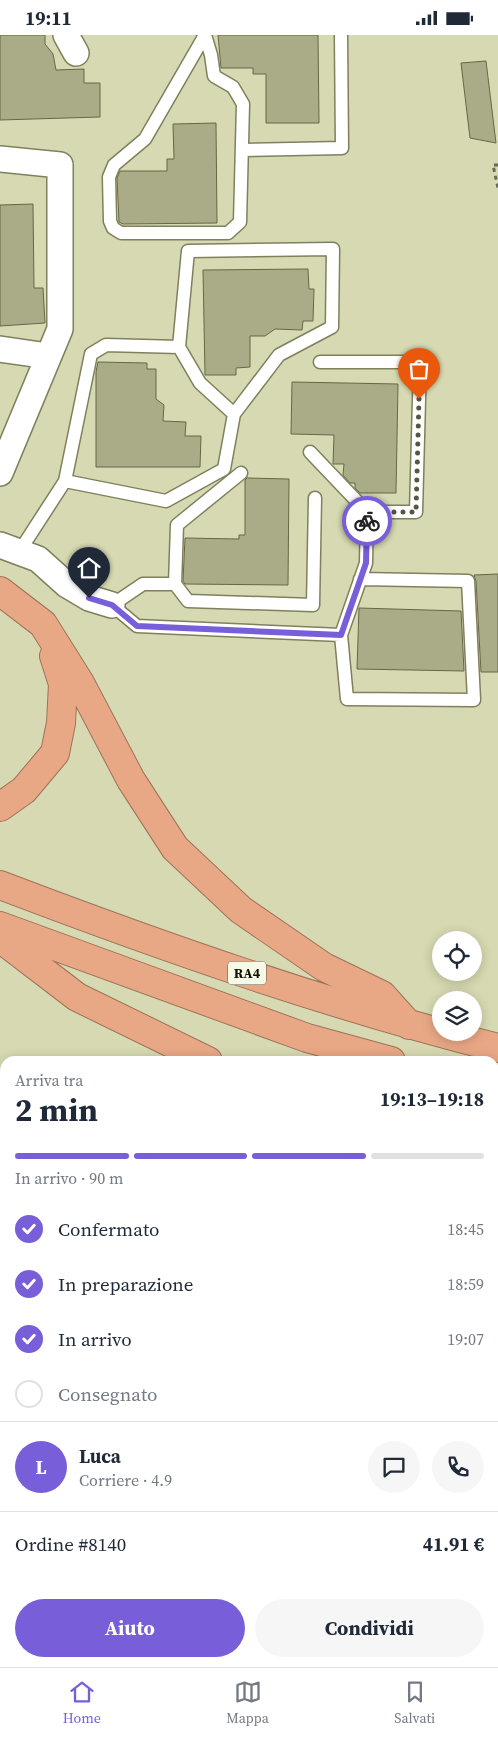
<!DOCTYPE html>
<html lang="it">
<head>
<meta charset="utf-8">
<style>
  :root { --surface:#fff; --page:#f6f6f7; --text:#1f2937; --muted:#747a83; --line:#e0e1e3; --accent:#785ed8 }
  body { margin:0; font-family:"Source Serif 4",serif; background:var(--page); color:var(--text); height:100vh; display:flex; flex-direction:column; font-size:19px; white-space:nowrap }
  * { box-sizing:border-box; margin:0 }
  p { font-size:16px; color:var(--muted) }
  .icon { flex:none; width:28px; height:28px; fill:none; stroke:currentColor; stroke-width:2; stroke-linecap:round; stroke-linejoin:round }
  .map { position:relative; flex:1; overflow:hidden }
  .panel { position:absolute; left:0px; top:1021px; width:499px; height:611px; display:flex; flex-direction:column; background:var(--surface); border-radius:15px 15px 0 0; box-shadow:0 2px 12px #0003 }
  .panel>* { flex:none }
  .buttons { position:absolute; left:432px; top:896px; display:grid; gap:10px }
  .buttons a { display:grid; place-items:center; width:50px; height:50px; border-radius:50%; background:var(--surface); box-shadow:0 2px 12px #0003; font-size:25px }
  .pin { position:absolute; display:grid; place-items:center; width:42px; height:42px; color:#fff; margin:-51px -21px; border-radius:50% 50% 50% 0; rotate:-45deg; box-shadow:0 0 5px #0007 }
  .pin .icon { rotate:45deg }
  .courier { position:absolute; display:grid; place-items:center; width:50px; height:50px; margin:-25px; border:4px solid #785ed8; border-radius:50%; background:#fff; color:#222; box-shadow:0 1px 6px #0007 }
  .summary em { font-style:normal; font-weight:700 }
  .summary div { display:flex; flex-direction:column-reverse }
  .summary { display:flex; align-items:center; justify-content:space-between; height:85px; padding:0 15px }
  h1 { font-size:32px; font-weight:700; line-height:38px }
  .bar { display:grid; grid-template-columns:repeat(4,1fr); gap:8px 5px; align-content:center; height:60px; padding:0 15px }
  .bar i { height:6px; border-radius:4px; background:var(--line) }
  .bar .active { background:var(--accent) }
  .bar p { grid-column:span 4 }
  .line { display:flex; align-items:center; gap:12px; padding:0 15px; border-top:1px solid var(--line) }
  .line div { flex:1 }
  .round { display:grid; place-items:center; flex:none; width:52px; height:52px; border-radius:26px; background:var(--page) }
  ol { padding:0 15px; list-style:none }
  li { display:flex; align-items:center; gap:15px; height:55px }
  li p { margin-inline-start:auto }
  li .icon { padding:5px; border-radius:50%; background:var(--accent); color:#fff; stroke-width:4 }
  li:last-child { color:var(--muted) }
  li i { width:28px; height:28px; border:2px solid var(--line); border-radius:50% }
  .button { display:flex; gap:10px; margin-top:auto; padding:10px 15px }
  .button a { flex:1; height:58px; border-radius:30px; background:var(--accent); color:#fff; font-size:20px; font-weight:700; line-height:58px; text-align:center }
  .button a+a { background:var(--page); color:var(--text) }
  .status { display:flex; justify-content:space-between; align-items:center; height:35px; padding:0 25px; background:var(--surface); direction:ltr }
  .status svg { height:14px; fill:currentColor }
  .dock { display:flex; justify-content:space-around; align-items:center; height:70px; border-top:1px solid var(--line); background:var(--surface); font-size:14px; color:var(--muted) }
  .dock a { display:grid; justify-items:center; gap:2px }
  .dock .active { color:var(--accent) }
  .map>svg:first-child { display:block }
  .green { fill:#b2b260 }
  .building { fill:#aaab87; stroke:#676745 }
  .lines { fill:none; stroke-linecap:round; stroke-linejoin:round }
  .lane-casing { stroke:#7f805d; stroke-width:15 }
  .street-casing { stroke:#7f805d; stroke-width:28 }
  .secondary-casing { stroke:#7f805d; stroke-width:30 }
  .highway-casing { stroke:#9d7358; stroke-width:30 }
  .path { stroke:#6a6b53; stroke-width:3; stroke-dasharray:4 4; stroke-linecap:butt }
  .lane { stroke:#fff; stroke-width:12 }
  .street { stroke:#fff; stroke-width:25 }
  .secondary { stroke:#fff; stroke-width:28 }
  .highway { stroke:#e9a885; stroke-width:28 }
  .done { stroke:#565742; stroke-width:5; stroke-dasharray:0 9 }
  .route { stroke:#785ed8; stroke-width:6 }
  .labels { text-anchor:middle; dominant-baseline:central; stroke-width:4.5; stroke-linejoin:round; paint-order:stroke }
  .shield { fill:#f7f8e5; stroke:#565648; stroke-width:1 }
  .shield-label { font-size:14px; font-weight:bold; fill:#111105 }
</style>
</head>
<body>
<div class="status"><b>19:11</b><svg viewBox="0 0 49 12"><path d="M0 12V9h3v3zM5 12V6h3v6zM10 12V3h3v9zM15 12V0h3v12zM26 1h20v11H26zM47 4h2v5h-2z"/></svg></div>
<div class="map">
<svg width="498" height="1632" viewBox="0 0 498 1632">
  <rect width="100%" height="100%" fill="#d7d9b2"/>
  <!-- green -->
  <path class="green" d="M494,1545L498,1546V1632H458L459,1628H494Z"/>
  <!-- building -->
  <path class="building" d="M0,0H45V9L53,19L56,35L84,34V48H100V82L0,85Z
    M218,0H318L319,88H266V39H253V33H221Z
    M486,26L496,108L470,103L461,28Z
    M216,88L217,188L123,189L119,187L117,143L120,136H167V124H174L173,89Z
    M33,169L34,253H43L45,288L0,291V170Z
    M308,234L309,254H314L313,286H303L302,295L275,294L265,301H250V332L236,333V340H205L203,235Z
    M98,327L147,328V334H156V364L164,370L163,386L186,387L185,401H201L200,432H96V337Z
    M292,347L398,349L396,458H360L355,453V448H350L343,440L344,429H333L334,400L291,399Z
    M247,443L289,444L288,550L185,549L183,546L185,503L239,504V500H245V445Z
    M498,539V637H481L476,546L474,540Z
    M359,573L461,576L464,636L357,634Z"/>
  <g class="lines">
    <defs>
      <path id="lane" d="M205,0L145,104L114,130L109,142L110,186L113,193L121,198H228L240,187L243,69L233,52L214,41L211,20L205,0
        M242,115L342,113L341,0
        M320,327H420L416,477H367
        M310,417L367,477L366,528L341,600L347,664L474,665L468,546L360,544
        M241,438L177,490L175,549L188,566L313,570L315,463
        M65,446L166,466L224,434L234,379L279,320L332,292L333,214L188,216L179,312L200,348L234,379
        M19,517L65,446L91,319L106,310L179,312
        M175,549H143L112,570L137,591L341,600
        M494,1397L498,1396"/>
      <path id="street" d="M66,0L76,18
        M0,124L60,130V294L0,438
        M0,314L48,321
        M0,510L38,524L67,550L89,563L112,570
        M380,1632L382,1628"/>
      <path id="secondary" d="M0,1574L5,1572"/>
      <path id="highway" d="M0,556L43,589L80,648L131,745L175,813L241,875L324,932L382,960L409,990
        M0,772L24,755L55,718L61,688L63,649L54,621
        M0,850C163,912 328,970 498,1013
        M0,891L307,1003L391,1026
        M0,903L77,962L208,1026
        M494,1055L498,1056
        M494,1201L498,1196"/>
    </defs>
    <!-- lane casing -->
    <use href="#lane" class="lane-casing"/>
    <!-- street casing -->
    <use href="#street" class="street-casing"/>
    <!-- secondary casing -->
    <use href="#secondary" class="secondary-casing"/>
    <!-- highway casing -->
    <use href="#highway" class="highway-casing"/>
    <!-- path -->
    <path class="path" d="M498,130H493L498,153"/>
    <!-- lane -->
    <use href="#lane" class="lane"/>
    <!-- street -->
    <use href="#street" class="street"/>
    <!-- secondary -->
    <use href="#secondary" class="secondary"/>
    <!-- highway -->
    <use href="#highway" class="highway"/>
  </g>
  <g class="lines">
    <!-- done -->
    <path class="done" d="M367,486V477H416L419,364"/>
    <!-- route -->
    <path class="route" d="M89,563L112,570L137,591L341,600L366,528L367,486"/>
  </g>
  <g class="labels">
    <!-- shield labels -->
    <rect class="shield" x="228" y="926.5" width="38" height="23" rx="4"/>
    <g class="shield-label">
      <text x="247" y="938">RA4</text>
    </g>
  </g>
</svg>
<div class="buttons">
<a><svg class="icon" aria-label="locate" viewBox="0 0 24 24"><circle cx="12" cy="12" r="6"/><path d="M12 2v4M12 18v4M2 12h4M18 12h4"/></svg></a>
<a><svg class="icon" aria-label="layers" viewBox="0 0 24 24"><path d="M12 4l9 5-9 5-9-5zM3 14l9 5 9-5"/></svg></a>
</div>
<div class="pin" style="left:419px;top:364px;background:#ea580c"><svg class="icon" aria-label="bag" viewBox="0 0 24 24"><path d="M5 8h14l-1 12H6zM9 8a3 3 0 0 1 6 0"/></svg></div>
<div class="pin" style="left:89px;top:563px;background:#1f2937"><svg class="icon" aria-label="home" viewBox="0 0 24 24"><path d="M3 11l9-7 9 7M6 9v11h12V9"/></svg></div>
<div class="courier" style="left:367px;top:486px"><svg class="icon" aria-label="bike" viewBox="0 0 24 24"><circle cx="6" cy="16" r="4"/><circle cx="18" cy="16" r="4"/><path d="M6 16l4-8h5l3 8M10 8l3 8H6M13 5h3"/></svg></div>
<section class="panel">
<div class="summary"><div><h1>2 min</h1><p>Arriva tra</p></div><em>19:13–19:18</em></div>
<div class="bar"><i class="active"></i><i class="active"></i><i class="active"></i><i></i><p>In arrivo · 90 m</p></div>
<ol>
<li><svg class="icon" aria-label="check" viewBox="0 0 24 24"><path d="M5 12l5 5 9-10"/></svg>Confermato<p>18:45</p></li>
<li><svg class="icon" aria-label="check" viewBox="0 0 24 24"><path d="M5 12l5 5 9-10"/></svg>In preparazione<p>18:59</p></li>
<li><svg class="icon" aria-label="check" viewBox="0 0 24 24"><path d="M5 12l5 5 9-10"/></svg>In arrivo<p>19:07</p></li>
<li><i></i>Consegnato</li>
</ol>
<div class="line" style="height:90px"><b class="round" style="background:var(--accent);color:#fff">L</b><div><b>Luca</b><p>Corriere · 4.9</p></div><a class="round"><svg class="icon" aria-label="chat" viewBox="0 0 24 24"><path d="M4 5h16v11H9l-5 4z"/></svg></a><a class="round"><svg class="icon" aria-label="phone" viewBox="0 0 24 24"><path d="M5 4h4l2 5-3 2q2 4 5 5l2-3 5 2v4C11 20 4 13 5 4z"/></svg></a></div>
<div class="line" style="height:65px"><div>Ordine #8140</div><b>41.91 €</b></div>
<div class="button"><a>Aiuto</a><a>Condividi</a></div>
</section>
</div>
<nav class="dock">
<a class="active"><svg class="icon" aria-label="home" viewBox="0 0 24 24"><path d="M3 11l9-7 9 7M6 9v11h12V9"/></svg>Home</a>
<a><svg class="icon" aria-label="map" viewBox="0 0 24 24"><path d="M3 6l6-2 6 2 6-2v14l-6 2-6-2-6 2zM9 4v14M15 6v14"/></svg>Mappa</a>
<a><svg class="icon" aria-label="saved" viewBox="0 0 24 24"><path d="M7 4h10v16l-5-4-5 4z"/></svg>Salvati</a>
</nav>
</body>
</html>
